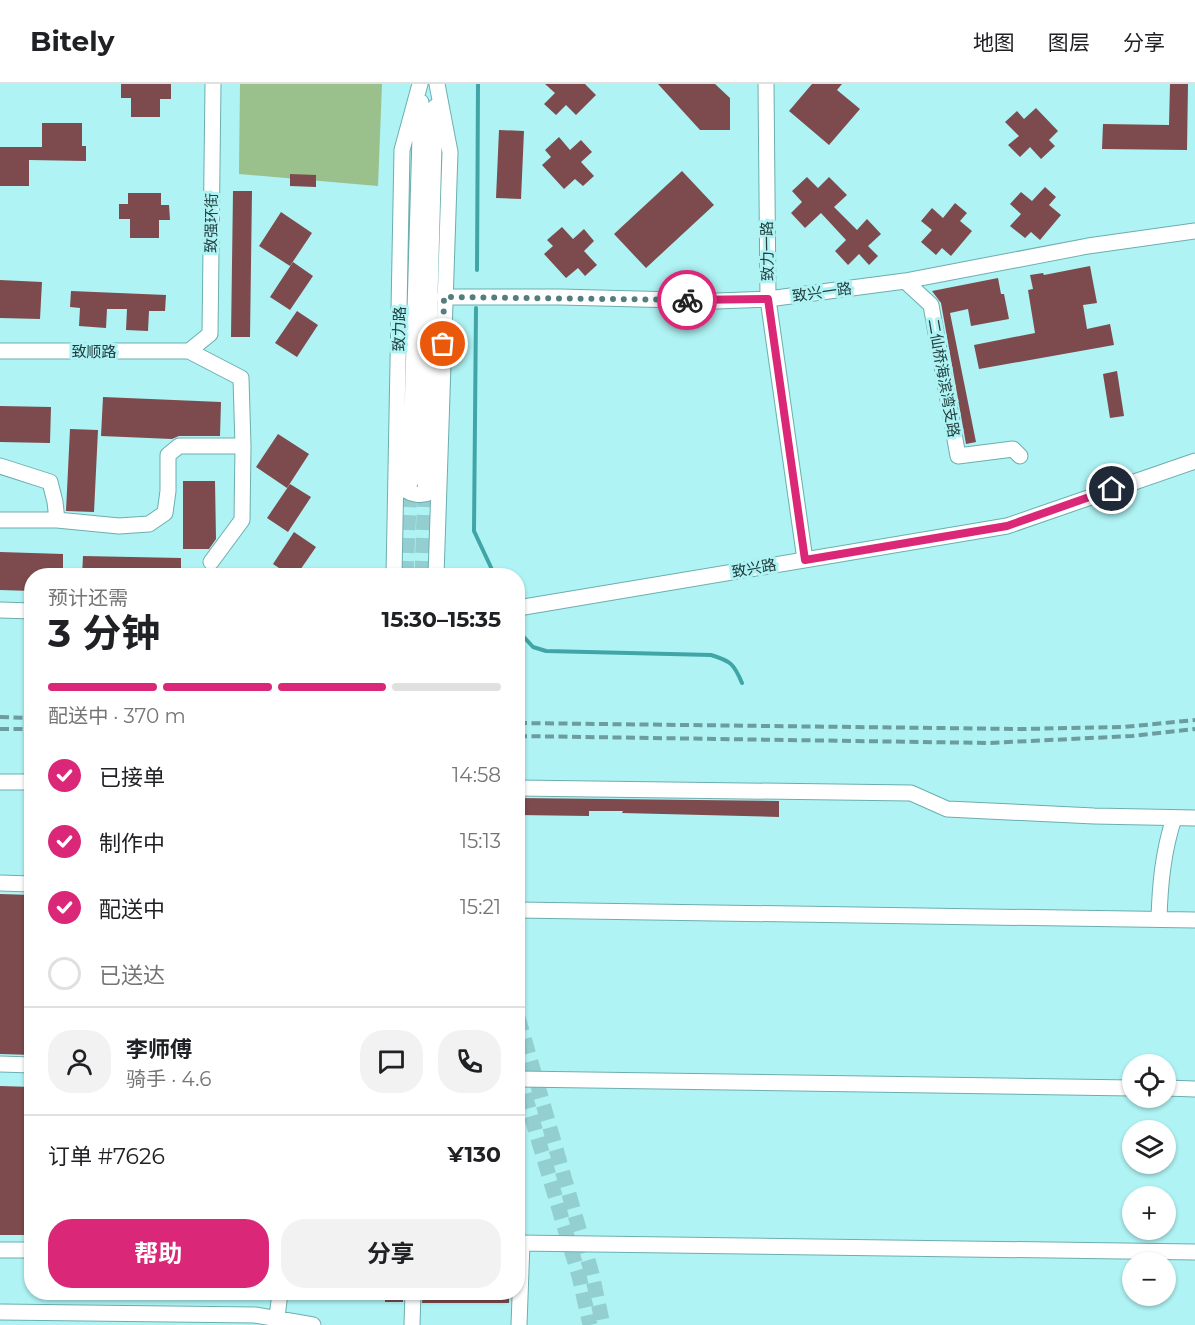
<!DOCTYPE html>
<html lang="zh">
<head>
<meta charset="utf-8">
<style>
  :root { --surface:#fff; --page:#f2f2f2; --text:#202124; --muted:#757577; --line:#e0e0e0; --accent:#db2777 }
  body { margin:0; font-family:Montserrat,"Noto Sans SC",sans-serif; background:var(--page); color:var(--text); height:100vh; display:flex; flex-direction:column; font-size:22px; white-space:nowrap }
  * { box-sizing:border-box; margin:0 }
  p { font-size:20px; color:var(--muted) }
  .icon { flex:none; width:33px; height:33px; fill:none; stroke:currentColor; stroke-width:2; stroke-linecap:round; stroke-linejoin:round }
  .map { position:relative; flex:1; overflow:hidden }
  .drawer { position:absolute; left:24px; top:484px; width:501px; height:732px; display:flex; flex-direction:column; background:var(--surface); border-radius:24px; box-shadow:0 2px 4px #0004 }
  .drawer>* { flex:none }
  .tools { position:absolute; left:1122px; top:970px; display:grid; gap:12px }
  .tools a { display:grid; place-items:center; width:54px; height:54px; border-radius:50%; background:var(--surface); box-shadow:0 2px 4px #0004; font-size:30px }
  .pin { position:absolute; display:grid; place-items:center; width:51px; height:51px; color:#fff; margin:-26px; border:3px solid #fff; border-radius:50%; box-shadow:0 2px 6px #0007 }
  .courier { position:absolute; display:grid; place-items:center; width:60px; height:60px; margin:-30px; border:4px solid #db2777; border-radius:50%; background:#fff; color:#222; box-shadow:0 2px 8px #0007 }
  .overview em { font-style:normal; font-weight:700 }
  .overview div { display:flex; flex-direction:column-reverse }
  .overview { display:flex; align-items:center; justify-content:space-between; height:102px; padding:0 24px }
  h1 { font-size:39px; font-weight:700; line-height:45px }
  .bar { display:grid; grid-template-columns:repeat(4,1fr); gap:9px 6px; align-content:center; height:72px; padding:0 24px }
  .bar i { height:8px; border-radius:4px; background:var(--line) }
  .bar .current { background:var(--accent) }
  .bar p { grid-column:span 4 }
  .line { display:flex; align-items:center; gap:15px; padding:0 24px; border-top:2px solid var(--line) }
  .line div { flex:1 }
  .round { display:grid; place-items:center; flex:none; width:63px; height:63px; border-radius:24px; background:var(--page) }
  ol { padding:0 24px; list-style:none }
  li { display:flex; align-items:center; gap:18px; height:66px }
  li p { margin-inline-start:auto }
  li .icon { padding:6px; border-radius:50%; background:var(--accent); color:#fff; stroke-width:4 }
  li:last-child { color:var(--muted) }
  li i { width:33px; height:33px; border:3px solid var(--line); border-radius:50% }
  .button { display:flex; gap:12px; margin-top:auto; padding:12px 24px }
  .button a { flex:1; height:69px; border-radius:24px; background:var(--accent); color:#fff; font-size:24px; font-weight:700; line-height:69px; text-align:center }
  .button a+a { background:var(--page); color:var(--text) }
  header { display:flex; align-items:center; gap:36px; box-sizing:border-box; height:84px; padding:0 30px; background:var(--surface); border-bottom:2px solid var(--line) }
  header strong { font-size:28px }
  nav { display:flex; gap:33px; margin-inline-start:auto; font-size:21px }
  .map>svg:first-child { display:block }
  .green { fill:#9ac08b }
  .lines { fill:none; stroke-linecap:round; stroke-linejoin:round }
  .stream { stroke:#41a4a6; stroke-width:4 }
  .building { fill:#7d4b4d }
  .minor-tunnel { stroke:#93cfd0; stroke-width:15; stroke-dasharray:15 8; stroke-linecap:butt }
  .minor-casing { stroke:#6caeaf; stroke-width:17 }
  .minor { stroke:#fff; stroke-width:15 }
  .rail { stroke:#6c9c9d; stroke-width:4; stroke-dasharray:9 4.5; stroke-linecap:butt }
  .done { stroke:#547e7e; stroke-width:6; stroke-dasharray:0 10.8 }
  .route { stroke:#db2777; stroke-width:8 }
  .labels { text-anchor:middle; dominant-baseline:central; stroke-width:6; stroke-linejoin:round; paint-order:stroke }
  .street-label { font-size:15px; fill:#233f3f; stroke:#aff3f4 }
</style>
</head>
<body>
<header>
<strong>Bitely</strong>
<nav><a>地图</a><a>图层</a><a>分享</a></nav>
</header>
<div class="map">
<svg width="1195" height="1241" viewBox="0 0 1195 1241">
  <rect width="100%" height="100%" fill="#aff3f4"/>
  <!-- green -->
  <path class="green" d="M240,0H382L378,102L239,90Z"/>
  <g class="lines">
    <!-- stream -->
    <path class="stream" d="M477,186L478,0
      M476,224L474,447L495,492
      M523,552L533,563L546,567L711,571C731,577 734,580 742,599"/>
  </g>
  <!-- building -->
  <path class="building" d="M121,0H171V15H160V33H131V14H121Z
    M545,0H585L596,11L576,31L566,21L556,31L544,20L555,9Z
    M658,0H715L730,14V46H700Z
    M812,0H842L837,6L860,25L829,61L789,27Z
    M1170,0H1188L1187,66L1102,65L1103,40L1169,41Z
    M1036,24L1058,47L1049,56L1055,62L1041,75L1030,63L1020,73L1008,61L1019,52L1005,38L1017,27L1024,35Z
    M42,39H82V62H86V77L29,76V102H0V63H42Z
    M499,46L524,47L521,115L496,114Z
    M559,53L570,66L581,56L592,68L581,78L594,92L583,102L575,95L564,105L542,81L551,73L545,66Z
    M682,87L714,121L646,184L614,150Z
    M290,90L316,91V103L290,102Z
    M807,93L818,104L829,93L847,111L834,123L857,146L867,135L881,150L868,162L878,172L869,181L859,170L848,181L835,167L846,156L821,129L805,144L791,129L802,118L792,107Z
    M1045,103L1056,113L1049,121L1061,131L1040,156L1031,148L1025,154L1010,142L1021,130L1010,120L1021,108L1032,117Z
    M233,107H252L250,253H231Z
    M128,109H161V121H169L170,136H159V154H130V135H119V120H128Z
    M955,119L967,129L960,137L972,147L951,172L942,164L936,171L921,158L932,146L921,137L932,124L943,134Z
    M281,128L312,149L290,182L259,162Z
    M562,143L573,155L584,145L594,157L584,167L597,181L585,192L578,184L566,194L544,170L553,162L547,156Z
    M293,178L313,192L290,226L270,213Z
    M1090,182L1097,219L1083,221L1087,245L1110,240L1114,261L979,285L974,261L1035,249L1028,206L1033,205L1030,191L1043,189L1044,191Z
    M998,194L1001,210H1004L1009,235L971,242L968,225L950,229L976,358L966,360L941,219L932,207Z
    M0,196L42,198L40,235L0,234Z
    M71,207L166,211L165,227H149L148,247L126,246L127,225H107L106,244L79,242L80,224L70,223Z
    M297,227L318,241L297,273L275,259Z
    M1117,287L1124,332L1110,334L1103,290Z
    M103,313L221,318L220,352H179L172,355L101,352Z
    M0,322L51,323L50,359L0,358Z
    M70,345L98,346L94,428L66,427Z
    M278,350L309,370L287,404L256,383Z
    M183,397H215L216,455L209,465H183Z
    M290,400L311,413L288,448L267,434Z
    M294,448L316,463L296,492H291L273,480Z
    M0,468L63,470V492H32V507L0,506Z
    M83,472L181,474V492H82Z
    M518,714L779,717V733L622,729L623,727H589V732L518,731Z
    M0,810L32,811V971L0,970Z
    M0,1002L32,1003V1151H0Z
    M385,1209H403V1218H385Z
    M423,1209H509V1219H422Z"/>
  <g class="lines">
    <!-- minor-tunnel -->
    <path class="minor-tunnel" d="M406,492L410,399
      M422,492L425,400
      M518,933L592,1190L603,1241
      M518,988L579,1192L590,1241"/>
    <defs>
      <path id="minor" d="M766,0L768,215L805,476
        M905,197L931,221L958,372L1013,365L1020,372
        M444,213H560L717,217L768,215L905,197L1088,162L1195,147
        M0,267H189L241,294L243,362
        M189,267L210,250L213,0
        M0,382L50,398L55,418L57,436
        M396,398C406,410 425,417 437,402
        M410,399L421,18
        M425,400L435,23
        M0,436H57L119,442L149,440L165,429L168,407V371L179,362H243L242,436L211,478
        M394,492L402,66L420,0
        M436,492L450,68L437,0
        M518,524L1007,442L1195,377
        M0,526L32,527
        M0,698H32
        M518,704L911,709L947,725L1094,732L1195,734
        M0,799L32,800
        M518,826L1195,836
        M1159,835C1160,800 1163,768 1174,734
        M0,980L32,981
        M518,995L1132,1004
        M1166,1004L1195,1005
        M518,1159L1195,1168
        M0,1166H32
        M0,1228L255,1231L313,1241
        M276,1241L280,1209
        M412,1241L413,1209
        M519,1241L522,1159"/>
    </defs>
    <!-- minor casing -->
    <use href="#minor" class="minor-casing"/>
    <!-- minor -->
    <use href="#minor" class="minor"/>
    <!-- rail -->
    <path class="rail" d="M0,633L32,634
      M518,639L1021,645L1124,643L1195,636
      M0,645H32
      M518,652L989,659L1132,652L1195,645"/>
  </g>
  <g class="lines">
    <!-- done -->
    <path class="done" d="M443,260L444,213L687,216"/>
    <!-- route -->
    <path class="route" d="M687,216L768,215L805,476L1007,442L1112,405"/>
  </g>
  <g class="labels">
    <!-- street labels -->
    <g class="street-label">
      <text transform="translate(211 139) rotate(-89)">致强环街</text>
      <text transform="translate(767 167) rotate(-91)">致力一路</text>
      <text transform="translate(822 208) rotate(-8)">致兴一路</text>
      <text transform="translate(399 245) rotate(-89)">致力路</text>
      <text x="94" y="267">致顺路</text>
      <text transform="translate(944 294) rotate(80)">二仙桥海滨湾支路</text>
      <text transform="translate(754 484) rotate(-10)">致兴路</text>
    </g>
  </g>
</svg>
<div class="tools">
<a><svg class="icon" aria-label="locate" viewBox="0 0 24 24"><circle cx="12" cy="12" r="6"/><path d="M12 2v4M12 18v4M2 12h4M18 12h4"/></svg></a>
<a><svg class="icon" aria-label="layers" viewBox="0 0 24 24"><path d="M12 4l9 5-9 5-9-5zM3 14l9 5 9-5"/></svg></a>
<a>+</a>
<a>−</a>
</div>
<div class="pin" style="left:443px;top:260px;background:#ea580c"><svg class="icon" aria-label="bag" viewBox="0 0 24 24"><path d="M5 8h14l-1 12H6zM9 8a3 3 0 0 1 6 0"/></svg></div>
<div class="pin" style="left:1112px;top:405px;background:#1f2937"><svg class="icon" aria-label="home" viewBox="0 0 24 24"><path d="M3 11l9-7 9 7M6 9v11h12V9"/></svg></div>
<div class="courier" style="left:687px;top:216px"><svg class="icon" aria-label="bike" viewBox="0 0 24 24"><circle cx="6" cy="16" r="4"/><circle cx="18" cy="16" r="4"/><path d="M6 16l4-8h5l3 8M10 8l3 8H6M13 5h3"/></svg></div>
<section class="drawer">
<div class="overview"><div><h1>3 分钟</h1><p>预计还需</p></div><em>15:30–15:35</em></div>
<div class="bar"><i class="current"></i><i class="current"></i><i class="current"></i><i></i><p>配送中 · 370 m</p></div>
<ol>
<li><svg class="icon" aria-label="check" viewBox="0 0 24 24"><path d="M5 12l5 5 9-10"/></svg>已接单<p>14:58</p></li>
<li><svg class="icon" aria-label="check" viewBox="0 0 24 24"><path d="M5 12l5 5 9-10"/></svg>制作中<p>15:13</p></li>
<li><svg class="icon" aria-label="check" viewBox="0 0 24 24"><path d="M5 12l5 5 9-10"/></svg>配送中<p>15:21</p></li>
<li><i></i>已送达</li>
</ol>
<div class="line" style="height:108px"><a class="round"><svg class="icon" aria-label="person" viewBox="0 0 24 24"><circle cx="12" cy="8" r="4"/><path d="M4 21q1-7 8-7t8 7"/></svg></a><div><b>李师傅</b><p>骑手 · 4.6</p></div><a class="round"><svg class="icon" aria-label="chat" viewBox="0 0 24 24"><path d="M4 5h16v11H9l-5 4z"/></svg></a><a class="round"><svg class="icon" aria-label="phone" viewBox="0 0 24 24"><path d="M5 4h4l2 5-3 2q2 4 5 5l2-3 5 2v4C11 20 4 13 5 4z"/></svg></a></div>
<div class="line" style="height:78px"><div>订单 #7626</div><b>¥130</b></div>
<div class="button"><a>帮助</a><a>分享</a></div>
</section>
</div>
</body>
</html>
